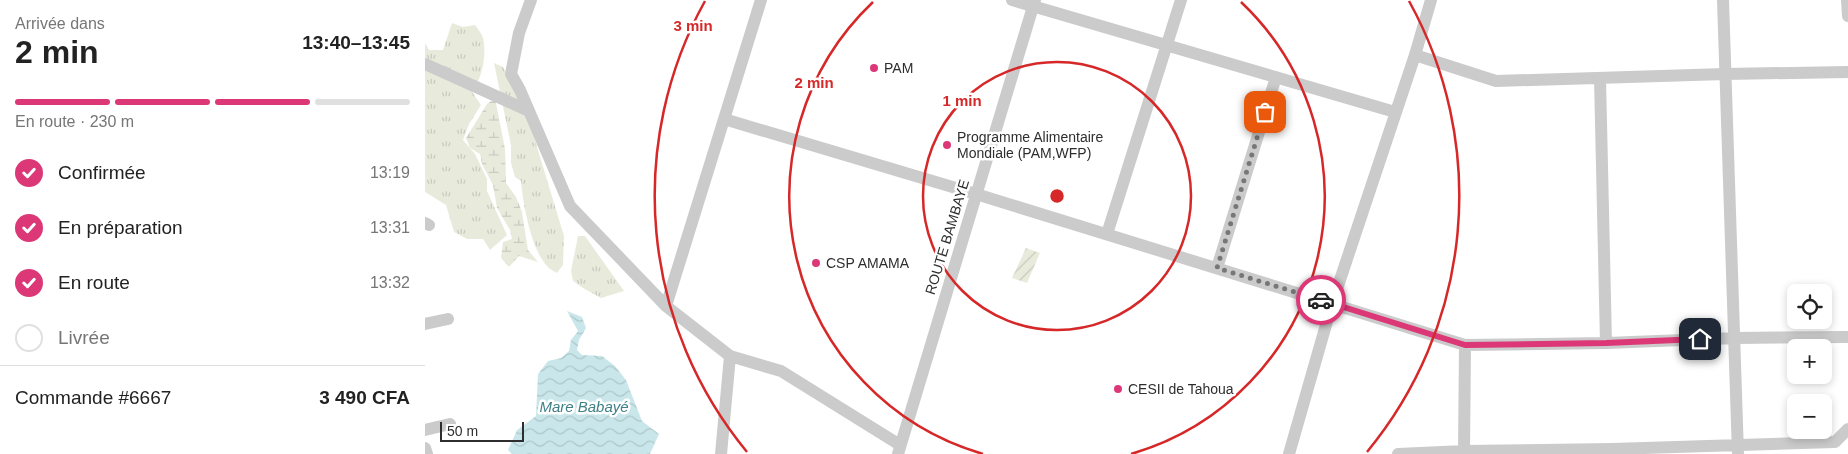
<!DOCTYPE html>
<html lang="fr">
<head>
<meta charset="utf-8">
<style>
  :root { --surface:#fff; --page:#f6f6f6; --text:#222; --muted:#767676; --line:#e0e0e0; --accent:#dc3877 }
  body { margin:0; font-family:Helvetica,sans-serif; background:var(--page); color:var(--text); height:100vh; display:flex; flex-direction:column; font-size:19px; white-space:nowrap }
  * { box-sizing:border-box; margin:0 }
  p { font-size:16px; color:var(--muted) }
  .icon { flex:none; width:28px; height:28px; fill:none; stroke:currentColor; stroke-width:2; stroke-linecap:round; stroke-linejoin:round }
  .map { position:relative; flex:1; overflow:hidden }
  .side { display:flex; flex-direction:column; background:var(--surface); width:425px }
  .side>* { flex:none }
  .fabs { position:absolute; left:1362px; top:284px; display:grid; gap:10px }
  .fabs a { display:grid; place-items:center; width:45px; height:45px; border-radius:8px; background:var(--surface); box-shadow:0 2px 8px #0003; font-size:25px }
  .scale { position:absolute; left:15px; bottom:12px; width:84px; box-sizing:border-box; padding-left:5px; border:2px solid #2e2e2e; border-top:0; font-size:14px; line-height:18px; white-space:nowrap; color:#2e2e2e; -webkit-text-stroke:4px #fff; paint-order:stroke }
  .pin { position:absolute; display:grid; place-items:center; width:42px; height:42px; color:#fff; margin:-21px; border-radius:10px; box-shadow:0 2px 8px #0006 }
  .courier { position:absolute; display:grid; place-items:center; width:50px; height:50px; margin:-25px; border:4px solid #dc3877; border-radius:50%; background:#fff; color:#222; box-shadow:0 1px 6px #0007 }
  .overview em { font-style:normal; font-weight:800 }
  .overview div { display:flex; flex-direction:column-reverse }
  .overview { display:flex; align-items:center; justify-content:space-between; height:85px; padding:0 15px }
  h1 { font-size:32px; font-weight:800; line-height:38px }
  .bar { display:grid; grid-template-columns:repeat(4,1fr); gap:8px 5px; align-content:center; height:60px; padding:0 15px }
  .bar i { height:6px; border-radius:4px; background:var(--line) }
  .bar .on { background:var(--accent) }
  .bar p { grid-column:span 4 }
  .line { display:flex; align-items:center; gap:12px; padding:0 15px; border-top:1px solid var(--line) }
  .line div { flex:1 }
  ol { padding:0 15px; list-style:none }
  li { display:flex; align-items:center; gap:15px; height:55px }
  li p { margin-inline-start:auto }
  li .icon { padding:5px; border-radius:50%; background:var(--accent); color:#fff; stroke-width:4 }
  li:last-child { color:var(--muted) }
  li i { width:28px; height:28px; border:2px solid var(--line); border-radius:50% }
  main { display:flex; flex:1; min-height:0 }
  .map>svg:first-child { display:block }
  .grass { fill:url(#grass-tufts) }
  .wetland { fill:url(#wetland-marsh) }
  .garden { fill:url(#garden-furrows) }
  .water { fill:url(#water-waves) }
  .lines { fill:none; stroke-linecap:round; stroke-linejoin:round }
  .minor { stroke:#cbcbcb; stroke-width:12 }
  .done { stroke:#777; stroke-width:5; stroke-dasharray:0 9 }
  .route { stroke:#dc3877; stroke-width:6 }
  .ring { fill:none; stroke:#d62828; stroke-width:2.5 }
  .poi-dot { fill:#dc3877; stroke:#fff; stroke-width:2 }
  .labels { text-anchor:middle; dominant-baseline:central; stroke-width:5; stroke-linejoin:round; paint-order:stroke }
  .poi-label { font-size:14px; fill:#2e2e2e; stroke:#fff; text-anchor:start }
  .street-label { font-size:14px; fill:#2e2e2e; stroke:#fff }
  .water-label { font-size:15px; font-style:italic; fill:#3e8086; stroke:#fff }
  .centre { fill:#d62828; stroke:#fff; stroke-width:2.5 }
  .ring-label { font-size:15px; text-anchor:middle; font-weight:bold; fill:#d62828; stroke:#fff; stroke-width:5; stroke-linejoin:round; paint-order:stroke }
</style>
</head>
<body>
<main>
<section class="side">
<div class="overview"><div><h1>2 min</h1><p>Arrivée dans</p></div><em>13:40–13:45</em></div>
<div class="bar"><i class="on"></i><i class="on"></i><i class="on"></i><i></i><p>En route · 230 m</p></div>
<ol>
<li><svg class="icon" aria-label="check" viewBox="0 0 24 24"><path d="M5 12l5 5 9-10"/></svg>Confirmée<p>13:19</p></li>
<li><svg class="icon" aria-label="check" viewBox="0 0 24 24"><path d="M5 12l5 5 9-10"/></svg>En préparation<p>13:31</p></li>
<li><svg class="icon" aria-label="check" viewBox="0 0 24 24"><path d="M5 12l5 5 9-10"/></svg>En route<p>13:32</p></li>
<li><i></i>Livrée</li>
</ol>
<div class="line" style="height:65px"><div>Commande #6667</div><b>3 490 CFA</b></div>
</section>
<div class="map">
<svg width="1423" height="454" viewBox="0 0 1423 454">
  <defs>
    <pattern id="grass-tufts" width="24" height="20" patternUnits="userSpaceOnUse" patternTransform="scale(1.25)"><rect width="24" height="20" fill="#e8ebdc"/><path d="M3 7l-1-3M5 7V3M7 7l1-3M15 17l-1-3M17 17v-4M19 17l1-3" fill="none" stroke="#c7cabd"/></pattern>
    <pattern id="wetland-marsh" width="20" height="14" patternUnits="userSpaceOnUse" patternTransform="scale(1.25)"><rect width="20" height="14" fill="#e8ebdc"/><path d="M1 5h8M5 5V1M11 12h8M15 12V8" fill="none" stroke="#c7cabd"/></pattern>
    <pattern id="garden-furrows" width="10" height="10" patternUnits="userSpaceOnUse" patternTransform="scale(1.25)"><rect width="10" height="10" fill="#e8ebdc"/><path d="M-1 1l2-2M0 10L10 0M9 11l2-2" fill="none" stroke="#c7cabd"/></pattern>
    <pattern id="water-waves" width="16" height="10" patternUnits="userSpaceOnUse" patternTransform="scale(1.25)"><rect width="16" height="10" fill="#c9e7ea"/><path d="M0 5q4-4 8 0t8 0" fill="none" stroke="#adc6c9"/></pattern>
  </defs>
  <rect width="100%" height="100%" fill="#fff"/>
  <!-- grass -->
  <path class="grass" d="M27,23L38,27L50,25C53,29 57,34 58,38C62,54 57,79 47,92L56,105L44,124L38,140L50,154L62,179V191L82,235L65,250L58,239H42L29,232L21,205L0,192V43L4,50H18Z
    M69,63L78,67L99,104L139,236L138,265L132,273C129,271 124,269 122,266C106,249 98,204 96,181L90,177L86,163V145Z
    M153,236H160L199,291L176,298L158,288L148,281L146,271Z"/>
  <!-- wetland -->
  <path class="wetland" d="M70,98L80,149L81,183L91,197L97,212L103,250L113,262L94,256L84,267L76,258L78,242L87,239L85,230L72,208L68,185L57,164L55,154L45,148L41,138L62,104Z"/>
  <!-- garden -->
  <path class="garden" d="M601,248L615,253L602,283L587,278Z"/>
  <!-- water -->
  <path class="water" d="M142,311L157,317L161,328L154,340L152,350L157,355L177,356L190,366L201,380L217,421L234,434L225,454H87L83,450L92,430L111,416L113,374L123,361L136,358L144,351L146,340L153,331Z"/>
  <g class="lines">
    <!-- minor -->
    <path class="minor" d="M106,0L94,33L86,74L95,90L145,206L241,306L305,356L356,371L475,445
      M587,0L970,112
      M1298,0L1313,454
      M1422,0L1423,16
      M990,55L1071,81L1300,74L1423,72
      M0,64L104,111
      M1175,78L1181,343
      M299,119L551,194L1040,345L1181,343L1310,338L1423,337
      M0,223L4,225
      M682,234L756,0
      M792,268L851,77
      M241,306L336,0
      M0,324L23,319
      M0,430L25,424
      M0,448L2,454
      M296,454L305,356
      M473,454L610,0
      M864,454L907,304L990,55L1006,0
      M973,454L1039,451L1187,449L1410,442L1423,429
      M1039,454L1040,345"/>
  </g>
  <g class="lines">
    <!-- done -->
    <path class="done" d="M840,112L792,268L896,300"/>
    <!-- route -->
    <path class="route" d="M896,300L1040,345L1181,343L1275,339"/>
  </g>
  <!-- distance rings -->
  <g class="ring">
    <circle cx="632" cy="196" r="134"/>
    <path d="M558 454A268 268 0 0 1 448 2M816 2A268 268 0 0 1 706 454"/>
    <path d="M322 452A402 402 0 0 1 280 1M984 1A402 402 0 0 1 942 452"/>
  </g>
  <!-- markers -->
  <g class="poi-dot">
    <circle cx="449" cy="68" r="5"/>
    <circle cx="522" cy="145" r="5"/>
    <circle cx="391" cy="263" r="5"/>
    <circle cx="693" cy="389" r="5"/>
  </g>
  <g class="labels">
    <!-- poi labels -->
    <g class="poi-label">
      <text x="459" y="68">PAM</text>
      <text x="532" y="137">Programme Alimentaire<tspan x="532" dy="16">Mondiale (PAM,WFP)</tspan></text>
      <text x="401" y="263">CSP AMAMA</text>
      <text x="703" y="389">CESII de Tahoua</text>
    </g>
    <!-- street labels -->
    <g class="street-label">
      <text transform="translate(522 237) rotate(-73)">ROUTE BAMBAYE</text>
    </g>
    <!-- water labels -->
    <g class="water-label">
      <text x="159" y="406">Mare Babayé</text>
    </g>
  </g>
  <circle cx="632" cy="196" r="8" class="centre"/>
  <g class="ring-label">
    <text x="268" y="31">3 min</text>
    <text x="389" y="88">2 min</text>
    <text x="537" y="106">1 min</text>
  </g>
</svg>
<div class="fabs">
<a><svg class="icon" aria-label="locate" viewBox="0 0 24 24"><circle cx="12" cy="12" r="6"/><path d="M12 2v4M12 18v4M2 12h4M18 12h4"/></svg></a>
<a>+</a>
<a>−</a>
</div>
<div class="scale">50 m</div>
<div class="pin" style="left:840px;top:112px;background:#ea580c"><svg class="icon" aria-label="bag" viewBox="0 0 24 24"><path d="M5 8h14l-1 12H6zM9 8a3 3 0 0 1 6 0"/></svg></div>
<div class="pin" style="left:1275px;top:339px;background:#1f2937"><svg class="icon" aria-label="home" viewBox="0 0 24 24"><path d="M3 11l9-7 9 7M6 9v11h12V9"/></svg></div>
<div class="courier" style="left:896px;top:300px"><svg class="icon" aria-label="car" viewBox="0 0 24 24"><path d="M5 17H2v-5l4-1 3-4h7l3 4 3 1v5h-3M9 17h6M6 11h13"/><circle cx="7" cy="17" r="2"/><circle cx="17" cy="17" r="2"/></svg></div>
</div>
</main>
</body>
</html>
